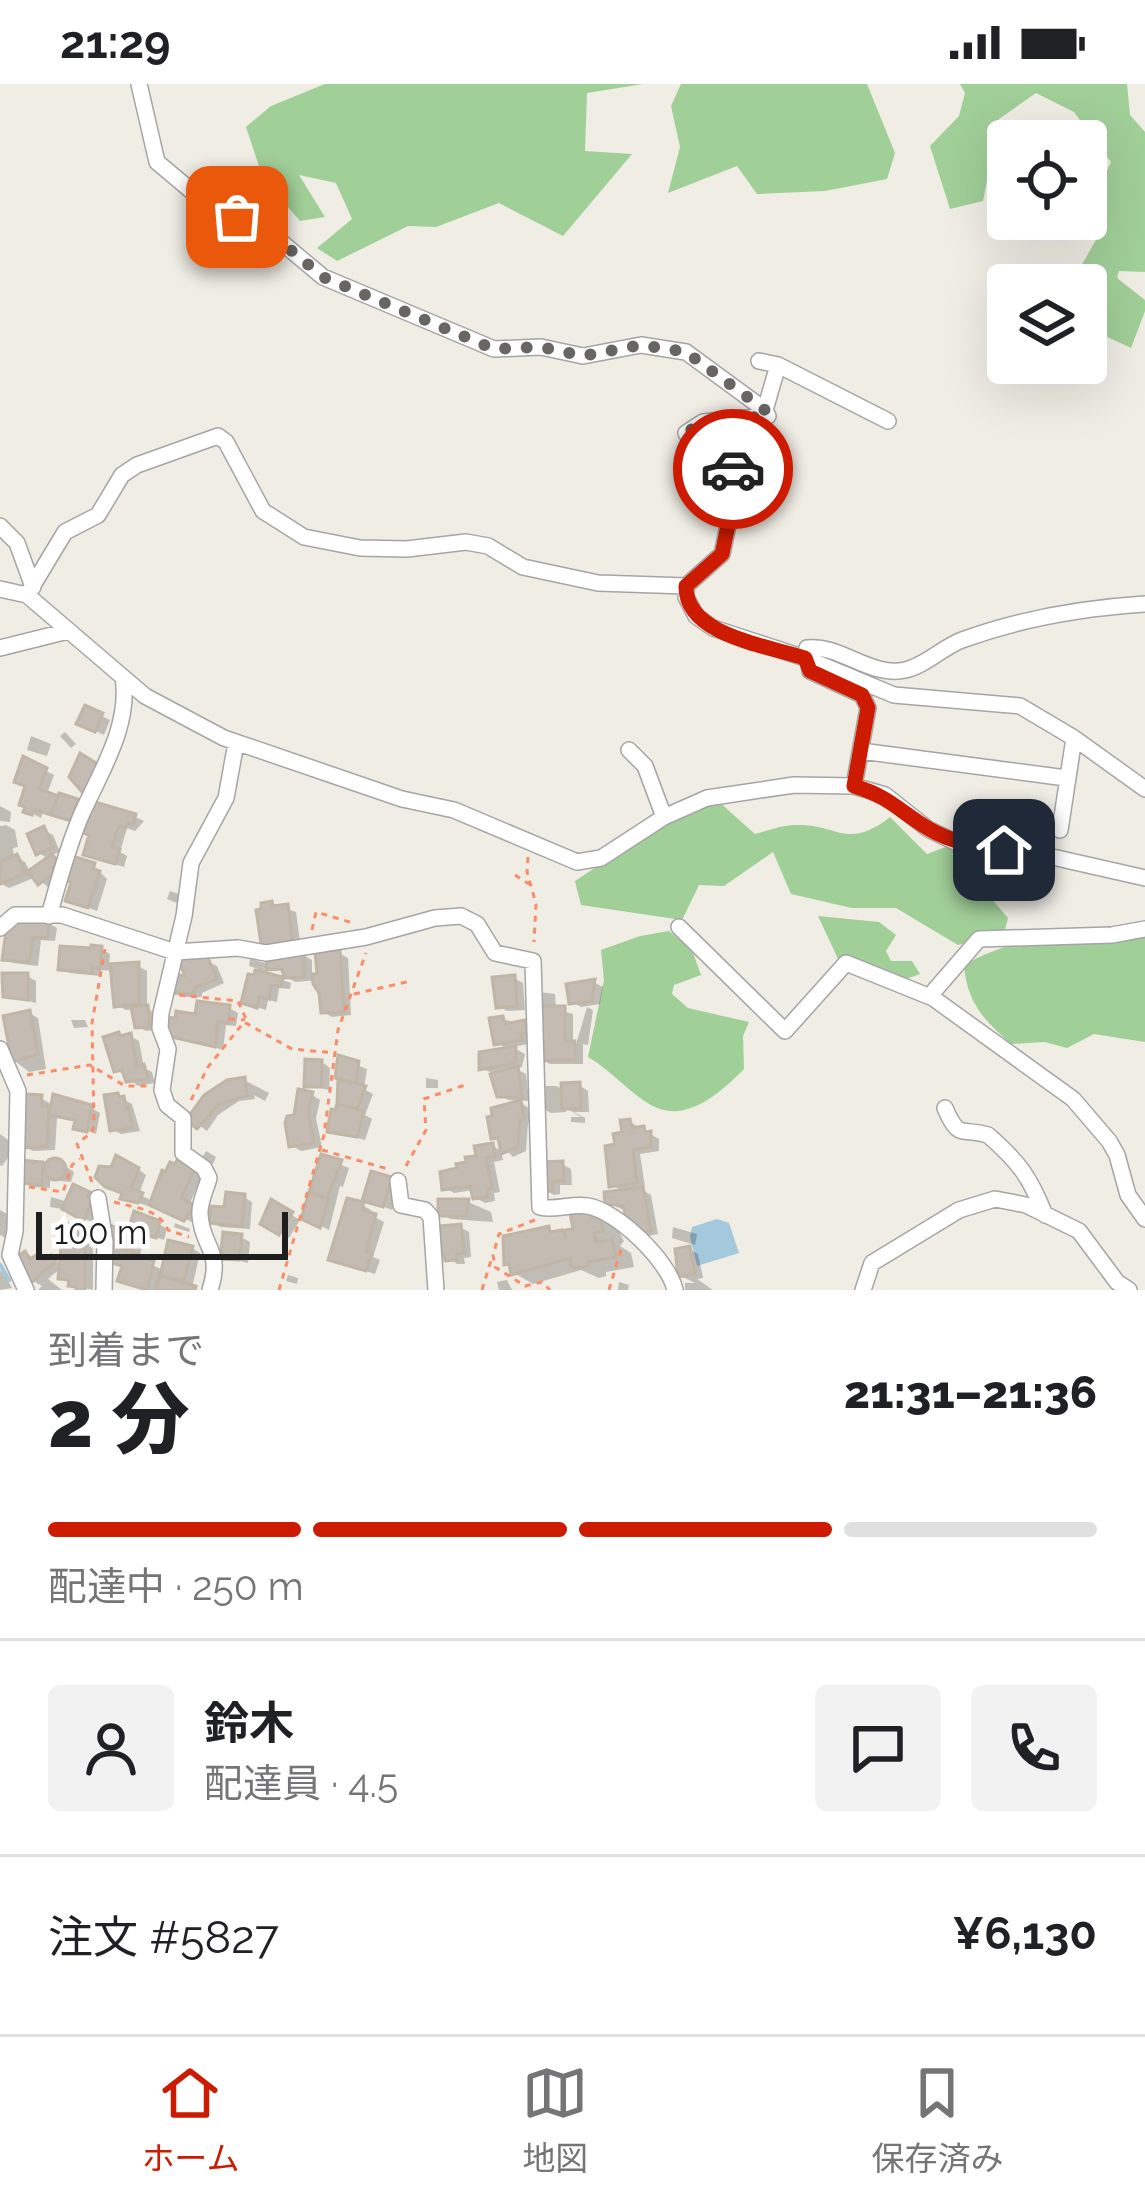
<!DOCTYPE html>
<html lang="ja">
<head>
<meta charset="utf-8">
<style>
  :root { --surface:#fff; --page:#f2f2f2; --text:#202124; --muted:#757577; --line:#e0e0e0; --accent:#cc1b00 }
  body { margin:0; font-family:Raleway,"Noto Sans JP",sans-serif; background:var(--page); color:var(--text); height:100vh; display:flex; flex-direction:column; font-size:45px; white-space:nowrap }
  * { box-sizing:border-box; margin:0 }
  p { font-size:39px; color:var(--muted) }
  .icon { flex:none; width:66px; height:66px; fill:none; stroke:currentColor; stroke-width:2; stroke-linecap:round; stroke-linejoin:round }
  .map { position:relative; height:1206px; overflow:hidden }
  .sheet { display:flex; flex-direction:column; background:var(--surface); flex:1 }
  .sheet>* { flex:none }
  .buttons { position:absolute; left:987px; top:36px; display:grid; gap:24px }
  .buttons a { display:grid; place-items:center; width:120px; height:120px; border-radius:12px; background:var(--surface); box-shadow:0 12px 48px #0002; font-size:60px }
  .scale { position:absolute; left:36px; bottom:30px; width:252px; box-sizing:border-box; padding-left:12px; border:6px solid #1e1e1e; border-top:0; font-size:33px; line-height:42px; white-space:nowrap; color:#1e1e1e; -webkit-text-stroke:9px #fff; paint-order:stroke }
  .pin { position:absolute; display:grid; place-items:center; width:102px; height:102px; color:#fff; margin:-51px; border-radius:24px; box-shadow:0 6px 18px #0006 }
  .courier { position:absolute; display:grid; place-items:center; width:120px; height:120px; margin:-60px; border:9px solid #cc1b00; border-radius:50%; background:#fff; color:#222; box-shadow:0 3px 15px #0007 }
  .overview em { font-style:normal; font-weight:800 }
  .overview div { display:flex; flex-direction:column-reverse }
  .overview { display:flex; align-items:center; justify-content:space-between; height:204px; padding:0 48px }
  h1 { font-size:78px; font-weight:800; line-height:90px }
  .bar { display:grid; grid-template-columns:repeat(4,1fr); gap:18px 12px; align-content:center; height:144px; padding:0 48px }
  .bar i { height:15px; border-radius:9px; background:var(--line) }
  .bar .current { background:var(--accent) }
  .bar p { grid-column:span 4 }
  .line { display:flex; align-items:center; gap:30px; padding:0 48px; border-top:3px solid var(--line) }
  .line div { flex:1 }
  .round { display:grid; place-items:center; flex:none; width:126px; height:126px; border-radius:12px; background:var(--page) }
  .status { display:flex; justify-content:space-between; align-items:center; height:84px; padding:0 60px; background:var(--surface); direction:ltr }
  .status svg { height:33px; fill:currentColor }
  .menu { display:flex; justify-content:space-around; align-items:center; height:168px; border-top:3px solid var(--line); background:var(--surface); font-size:33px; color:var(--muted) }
  .menu a { display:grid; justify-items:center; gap:6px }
  .menu .current { color:var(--accent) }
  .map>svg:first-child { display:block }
  .forest { fill:#a1cf98 }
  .water { fill:#a4c9dd }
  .shadow { fill:#0003 }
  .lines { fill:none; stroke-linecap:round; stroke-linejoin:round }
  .stream { stroke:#a4c9dd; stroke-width:4.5 }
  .building { fill:#c4bcb3; stroke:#c1b5a6; stroke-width:3 }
  .minor-casing { stroke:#a5a5a5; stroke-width:18 }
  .path { stroke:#fa8c6a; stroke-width:3; stroke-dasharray:6 6; stroke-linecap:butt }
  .minor { stroke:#fff; stroke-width:15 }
  .done { stroke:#676663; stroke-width:12; stroke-dasharray:0 21.6 }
  .route { stroke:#cc1b00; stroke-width:15 }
</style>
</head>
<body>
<div class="status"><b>21:29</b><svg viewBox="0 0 49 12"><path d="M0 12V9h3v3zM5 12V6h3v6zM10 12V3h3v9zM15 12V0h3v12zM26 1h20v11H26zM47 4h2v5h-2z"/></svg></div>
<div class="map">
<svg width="1145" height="1206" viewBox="0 0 1145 1206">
  <rect width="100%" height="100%" fill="#efede4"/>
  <!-- forest -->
  <path class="forest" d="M325,0H643L587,9L585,67L632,70L563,152L499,119L436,143L408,142L337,177L317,164L352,135L336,99L299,91L325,133L300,137L263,94L246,43L271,22Z
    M681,0H867L895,69L887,95L825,107L757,110L737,82L668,109L680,63L671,22Z
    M960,0H1127L1130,31L1145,48V188L1119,187L1117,194L1145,216V227L1131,264L1086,243V201H1077L1076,191L1101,147L1098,106L1111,78L1074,28L1036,9L999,35L983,117L950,125L930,62L959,32L965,9Z
    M718,717L755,750C767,747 782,741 795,741C837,739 847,767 890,733L927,770L946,763L976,776L959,789L960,803L990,813L1008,834L1004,850L958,861L896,824H852L791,810L773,768L724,802L699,801L682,836L581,821L575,797L675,731Z
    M818,832L879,838L896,851L886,867L891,877H912L920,890L901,897L839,877Z
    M1145,845V958L1094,950L1067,964L1045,958L1011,960C984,936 967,919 964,881C1019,849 1082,849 1145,845Z
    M669,847L692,866L701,891L674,901L672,910L688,924L749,938L743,952L744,985C721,1008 686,1041 651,1021C628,1008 611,986 588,973L604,896L601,866L640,852Z"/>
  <!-- water -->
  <path class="water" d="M717,1135L729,1139L739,1169L697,1182L690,1153L692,1143Z"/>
  <!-- shadow -->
  <path class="shadow" d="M87,625L110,636L104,651L89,644Z
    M65,648L76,660L71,664L60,652Z
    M31,652L51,660L47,672L27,666Z
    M25,676L54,691L47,710L85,722L80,740L43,728L41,734L27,727Z
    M0,722L11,728L10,738L0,737Z
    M135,733L144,737L135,747L127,744L120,768L127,772L124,783L95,774L92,751Z
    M6,741L15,746L18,763L13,764L14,772L25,778L31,789L48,776L64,786L62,794L49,804L36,793L9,804L0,799V742Z
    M44,746L53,751L60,768L45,773L38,768Z
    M94,782L107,795L97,827L69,816L74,798Z
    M170,807L185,812L182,821L167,815Z
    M272,820L296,828L301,865L273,869Z
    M48,839L57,844L55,857L41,856L38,882L13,879L5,874Z
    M101,865L110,870L109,883L138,882L147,887V924L156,930L158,946L146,947L137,942L135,925L126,926L117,921L114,887L101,886L100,892L70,889L61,884Z
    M339,869L348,874L351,931L332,933L323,928L322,908L316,896L296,898L287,894L286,888L267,883L266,890L291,899L290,905L279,904L277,918L268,916L266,926L253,922L258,885L249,882L250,875L269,880L303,871L312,876V893H320Z
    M207,877L217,882L224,899L202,909V913H183L175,908Z
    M27,892L36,897V919L5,911Z
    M514,894L523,899L525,926L507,927L499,922Z
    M595,899L603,903L600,920L581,923L572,918L570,902Z
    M540,908L555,910L556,925L573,930V971L587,923L593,926L588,961L583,960V980H550L541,975Z
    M229,924L238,929L236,942L226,941L223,966L170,950L198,933Z
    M29,929L38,934L46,985L29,988L15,977Z
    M503,935L533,944L529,960L512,963L525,970L522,983L516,985L526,990L529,1017L508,1016L495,1008L493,989L482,985L509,966L497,959Z
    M71,936H85L88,943L74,944Z
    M130,952L139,957L144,984L152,988L155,999L138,1002L117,986L123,954Z
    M341,975L367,985L364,1005L373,1010L365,1031L372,1035L365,1056L330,1047L340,1021Z
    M322,978L330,984L329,1006L307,1001Z
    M426,994L438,996V1004H426Z
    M244,996L269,1009L265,1017L254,1011L255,1015L239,1017L218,1031L207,1047L190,1035Z
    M579,1001L588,1007L589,1028H574L585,1034V1039L571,1038V1033H581L566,1024V1028L551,1029L542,1024L541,1002H556L565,1006Z
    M312,1011L320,1016L316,1034L322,1063L301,1067L292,1062L297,1034Z
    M118,1012L132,1020L140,1047L121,1050L112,1045Z
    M41,1014L54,1022L81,1018L100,1029L96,1050L77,1043L78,1038L57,1034L55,1066L33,1067L24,1062Z
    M521,1019L529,1024L531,1039H528L526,1067L513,1073L494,1053Z
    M630,1038L659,1055V1067L640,1070L645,1103L639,1104L651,1111L658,1150L648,1152L629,1140L627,1128L608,1118L624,1108L612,1101L618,1062Z
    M0,1050L16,1062L2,1082L0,1081Z
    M493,1062L501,1067L503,1076L494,1078L500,1108L494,1109L495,1117L485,1119L476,1114L474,1106L454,1109L445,1104Z
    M206,1067L216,1073L213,1080L202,1074Z
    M323,1073L349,1084L343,1103L340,1102L329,1146L304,1133Z
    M180,1078L203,1090L189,1121L201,1128L194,1139L149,1118L148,1122L123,1114L133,1081L146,1091L139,1110L154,1118Z
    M23,1079L62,1080L74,1088L71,1098L50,1096V1104L32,1103L23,1097Z
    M562,1080L571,1085L572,1101H560V1110L554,1111L545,1106Z
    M391,1096L399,1101L392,1126L365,1116Z
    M74,1104L97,1115L100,1122L93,1139L63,1122V1125L50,1123L51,1113L68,1118Z
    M244,1113L252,1118L250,1145L220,1143L212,1138Z
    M468,1118L491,1128L493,1138L450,1135L441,1130Z
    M272,1119L300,1136L289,1154L263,1138Z
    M362,1121L371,1126L370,1131L384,1138L373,1173L380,1176L375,1190L340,1179Z
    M0,1126L14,1134L13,1158L0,1151Z
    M589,1129L618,1146L624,1157L620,1162L631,1169L634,1183L606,1188V1192L599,1194L581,1186L533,1200L514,1189L548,1145L569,1153Z
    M175,1139L190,1145L189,1148L174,1143Z
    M159,1140L167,1145L164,1156L132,1145Z
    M460,1143L469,1148L471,1173L464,1174L465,1180H457L448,1172Z
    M673,1143L697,1150L695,1161L672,1154Z
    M70,1144L89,1155V1162L93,1165V1206L71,1201L61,1193L62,1183L48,1195L62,1206H38L42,1202L33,1197L25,1170L46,1178L51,1175L62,1181Z
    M241,1153L250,1158L248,1179L224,1173Z
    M135,1154L143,1159L139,1175L163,1186L192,1164L200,1169L192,1204L197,1206H145L121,1196L125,1183L109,1176L115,1159Z
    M689,1165L698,1170L703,1194L697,1195L713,1206H685V1199H695L681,1192Z
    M0,1187L3,1189L12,1204L0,1206Z
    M288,1191L298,1194L297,1200L286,1197Z
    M507,1196L512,1206H499L497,1198Z
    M619,1198L629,1201L628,1206H618Z"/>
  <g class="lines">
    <!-- stream -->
    <path class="stream" d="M0,1181L9,1196"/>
  </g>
  <!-- building -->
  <path class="building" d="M85,621L103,629L95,648L76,640Z
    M80,669L101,682L83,709L69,693Z
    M23,672L47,684L39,705L58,712L51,731L34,725L32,731L23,728L25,723L19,721L25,702L14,698Z
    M59,709L78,715L71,737L51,731Z
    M95,718L136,730L133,740L128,739L126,744L119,742L112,763L120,765L115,780L83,771L89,751L83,749Z
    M44,742L53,763L36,771L27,750Z
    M17,770L26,789L0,800V778Z
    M52,770L59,779L52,784L55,788L38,801L28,787Z
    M72,772L95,779L93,785L100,787L88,824L65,817L71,798L67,797Z
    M272,817L273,822L288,820L293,861L262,866L256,826L261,825V819Z
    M15,836L49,837L47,854L33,853L29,878L2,876L7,840Z
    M91,861L102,862L100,884L92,883V889L58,886L60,862L91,864Z
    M340,866L344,928L321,929L319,909L313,900L312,890H317L315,867Z
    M304,868V893L284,894L282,885L267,886L266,873Z
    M194,871L208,874L217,895L194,904V910L172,909L174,890L185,892L179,877Z
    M139,878V920L114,923L110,880Z
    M255,886L283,893L281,902L271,901L269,915L259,913L257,924L241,919L248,890L254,891Z
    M2,889H28V916L3,913Z
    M515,891L517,922L496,924L492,893Z
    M595,895L592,917L569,920L566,900Z
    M197,917L230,921L228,939L218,938L215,963L167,952L164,933L175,934L176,927L195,930Z
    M148,921L150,943L135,944L131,923Z
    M537,922H565V957H575V976L538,977Z
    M30,926L38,970L12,978L3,932Z
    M503,932L505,940L525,936L527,949L521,950L522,956L494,961L489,934Z
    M119,948L120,952L131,949L137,982L144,980L148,995L126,998L122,986L114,988L103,953Z
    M516,962L515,979L479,986V968Z
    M338,971L359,977L356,999L335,994Z
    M305,975L322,976L321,1003H304Z
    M518,982L522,1013H497L490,990Z
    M245,993L247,1011L219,1020L197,1045L186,1036L204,1011L227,996Z
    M338,995L366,1002L357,1025L337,1020Z
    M580,998L581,1025H562L561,999Z
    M298,1005L313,1008L308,1028L314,1059L289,1063L285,1039L287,1032L294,1031Z
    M118,1009L119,1013L124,1012L126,1024L129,1023L132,1043L110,1047L104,1011Z
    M25,1010L42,1011L41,1022H49L47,1062L21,1064Z
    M53,1010L92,1021L87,1048L73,1045L75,1036L49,1031Z
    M521,1016L524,1035L520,1036L518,1063L501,1070L498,1054L491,1055L487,1033L492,1032L491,1024Z
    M337,1020L364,1027L357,1053L327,1048L331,1025L335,1026Z
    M630,1035L632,1044L644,1042L645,1048L651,1047V1063L633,1066L637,1099L609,1103L605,1062L615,1060L613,1050L622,1048L620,1036Z
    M493,1059L495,1072L486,1074L492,1104L487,1105L488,1113L473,1115L470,1102L442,1106L440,1088L457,1084L456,1080L466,1078L465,1073L476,1072L474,1062Z
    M321,1070L342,1076L327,1114L309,1108Z
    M116,1071L139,1084L131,1104L143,1109L138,1119L120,1115L122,1109L105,1103L95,1093L99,1082L111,1083Z
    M178,1074L196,1082L181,1114L195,1121L184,1137L149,1121L162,1086L165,1088L170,1078L175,1080Z
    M44 1085a11 11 0 1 1 22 0a11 11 0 1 1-22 0Z
    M20,1076L43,1078L42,1101L20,1099Z
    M563,1077L564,1097L552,1098L553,1107H542L541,1078Z
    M371,1087L392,1093L383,1123L362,1117Z
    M73,1100L90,1108L88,1112L93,1114L84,1137L62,1125Z
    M643,1103L651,1147L636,1148L635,1140L626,1141L624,1122L605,1120L604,1108Z
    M226,1108L245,1110L242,1142L209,1139L211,1122L224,1123Z
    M309,1108L329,1115L320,1144L301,1135Z
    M347,1114L364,1118L362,1126L376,1130L366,1167L372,1169L366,1187L328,1176Z
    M271,1115L293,1128L279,1151L260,1140Z
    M438,1115H469L466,1132H438Z
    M590,1126L591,1134L600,1132L603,1147L594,1149L596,1158L612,1155L616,1173L588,1178V1182L577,1184L571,1183L570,1174L511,1191L509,1180L504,1181L503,1152L549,1142L550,1148L562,1146L566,1155L565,1146L573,1145L570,1129Z
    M134,1127L160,1137L156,1154L128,1146Z
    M68,1139L82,1147L81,1156L85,1157V1206H76V1203L68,1202L69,1196L58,1195L62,1152L66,1153Z
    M104,1139L136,1151L131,1166L108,1158Z
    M461,1140L464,1169L456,1170L457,1176L445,1177L444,1170L440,1171L437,1142Z
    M223,1148L242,1150L239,1176L220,1175Z
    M168,1156L193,1162L184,1197L160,1192Z
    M112,1160L154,1177L147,1206L117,1197L122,1182L106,1177Z
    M690,1162L695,1190L678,1193L675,1165Z
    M25,1167L30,1175L38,1170L43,1177L51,1171L56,1177L31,1199L19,1183V1171Z
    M160,1192L196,1202L195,1206H155Z"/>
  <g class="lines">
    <defs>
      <path id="minor" d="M139,0L157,78L207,120L268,147L323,193L494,265L541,263L583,272L641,261L686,268L765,326
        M759,277L778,281L888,337
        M778,281L765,326L768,332L703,338L686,349L696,364L720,366L753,413L730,432L722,470L686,502V513L696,532L713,544L805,574L894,611L1020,622L1074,654L1145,705
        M0,442L17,459L33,503
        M0,505L27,511L145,612L224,654L402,715L454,726L577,778L601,774L664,733L707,714L794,701L854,702L885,711L928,745L959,760L1048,772L1145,794
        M27,511L65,448L98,431L122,391L137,381L218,352L226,358L263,427L304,453L360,464L407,465L466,458L488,462L523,483L598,499L686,502
        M0,564L68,547
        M629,666L645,682L664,733
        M861,667L1066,694
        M854,702L868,624L862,611L810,587L807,564C840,560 871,594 905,586C925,582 943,563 962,556C1022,534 1082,524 1145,520
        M1060,746L1074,654
        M49,832C58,799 67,766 80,734C99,690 131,643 123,593
        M679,843L785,947L846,879L933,914
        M0,844L15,831H62L175,868L238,864L266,869L366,853L435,834L461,832L477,840L495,869L533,877L540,1123C556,1127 571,1119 588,1122C617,1127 669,1177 675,1206
        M1145,845L1112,851L979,855L934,907L933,914L1073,1015L1109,1057L1117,1071L1128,1111L1145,1135
        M0,965L18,1007L15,1147L10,1171L26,1206
        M945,1024C959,1057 962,1043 988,1051C1019,1078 1030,1093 1045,1131
        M398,1097L401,1121L425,1126L431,1133L436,1206
        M98,1114L105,1158L104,1206
        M210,1206C223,1166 202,1164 200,1131C199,1118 206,1106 209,1094L204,1084L183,1069V1034L167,1021L162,1006L168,965L160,944L161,929L184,832L191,779L226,714L236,659
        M863,1206L872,1179L959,1126L995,1115L1026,1121L1079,1147L1117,1198L1129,1206"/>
    </defs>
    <!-- minor casing -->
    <use href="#minor" class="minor-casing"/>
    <!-- path -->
    <path class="path" d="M528,773L527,788L536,820L534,858
      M515,791L529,800
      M312,846L316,828L353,839
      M354,910L411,897
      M179,911L238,917L246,935
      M229,935L245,936
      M27,991L90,981L125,1002H148
      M191,1016L208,983L244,938L292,965L335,969
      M322,1066L388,1085
      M406,1082L426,1046L424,1015L465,1001
      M92,1098L77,1060L92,1048L94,1041L92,939L105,865
      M29,1103L63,1108L72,1081L80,1075
      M114,1118C135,1124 158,1124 168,1146L189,1153
      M535,1136L499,1150L493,1171L495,1183L525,1202L542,1198L550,1206
      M279,1206L324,1051L338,946L366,869
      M482,1206L492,1173
      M609,1206L622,1162"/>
    <!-- minor -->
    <use href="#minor" class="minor"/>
  </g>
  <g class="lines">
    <!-- done -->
    <path class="done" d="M237,133L268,147L323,193L494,265L541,263L583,272L641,261L686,268L765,326L768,332L703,338L686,349L696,364L720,366L733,385"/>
    <!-- route -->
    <path class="route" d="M733,385L753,412L730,432L722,470L686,502C685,552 769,562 805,574L810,587L862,611L868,624L854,702C890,713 899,727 929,745C953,759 977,762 1004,766"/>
  </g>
</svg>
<div class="buttons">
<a><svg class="icon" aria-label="locate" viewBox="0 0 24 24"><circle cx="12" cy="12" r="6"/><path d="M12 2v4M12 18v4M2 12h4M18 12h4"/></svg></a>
<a><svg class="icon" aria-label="layers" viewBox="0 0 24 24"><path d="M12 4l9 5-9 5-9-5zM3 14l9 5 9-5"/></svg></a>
</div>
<div class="scale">100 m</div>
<div class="pin" style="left:237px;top:133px;background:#ea580c"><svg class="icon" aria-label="bag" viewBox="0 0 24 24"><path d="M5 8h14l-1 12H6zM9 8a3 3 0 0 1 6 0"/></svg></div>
<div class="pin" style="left:1004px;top:766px;background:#1f2937"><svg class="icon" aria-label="home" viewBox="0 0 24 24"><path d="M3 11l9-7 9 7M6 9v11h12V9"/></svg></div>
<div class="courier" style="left:733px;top:385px"><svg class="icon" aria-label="car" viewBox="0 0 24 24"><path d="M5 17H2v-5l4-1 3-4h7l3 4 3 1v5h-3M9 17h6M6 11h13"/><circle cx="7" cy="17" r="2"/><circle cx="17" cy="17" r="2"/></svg></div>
</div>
<section class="sheet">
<div class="overview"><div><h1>2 分</h1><p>到着まで</p></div><em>21:31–21:36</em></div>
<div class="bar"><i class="current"></i><i class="current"></i><i class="current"></i><i></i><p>配達中 · 250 m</p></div>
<div class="line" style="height:216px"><a class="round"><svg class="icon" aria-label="person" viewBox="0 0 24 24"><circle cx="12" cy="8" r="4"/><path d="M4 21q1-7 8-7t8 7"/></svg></a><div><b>鈴木</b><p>配達員 · 4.5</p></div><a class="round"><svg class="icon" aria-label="chat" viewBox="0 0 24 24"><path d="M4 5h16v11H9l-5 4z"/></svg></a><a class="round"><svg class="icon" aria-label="phone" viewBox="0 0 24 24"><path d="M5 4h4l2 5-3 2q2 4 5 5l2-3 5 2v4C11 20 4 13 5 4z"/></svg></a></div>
<div class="line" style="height:156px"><div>注文 #5827</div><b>¥6,130</b></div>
</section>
<nav class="menu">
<a class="current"><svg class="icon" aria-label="home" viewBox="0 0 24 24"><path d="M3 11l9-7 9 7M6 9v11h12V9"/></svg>ホーム</a>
<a><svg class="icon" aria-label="map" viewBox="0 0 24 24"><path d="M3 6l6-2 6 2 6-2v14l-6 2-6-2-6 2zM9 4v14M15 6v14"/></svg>地図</a>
<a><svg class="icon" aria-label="saved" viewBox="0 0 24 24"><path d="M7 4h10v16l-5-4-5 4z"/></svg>保存済み</a>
</nav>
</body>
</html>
